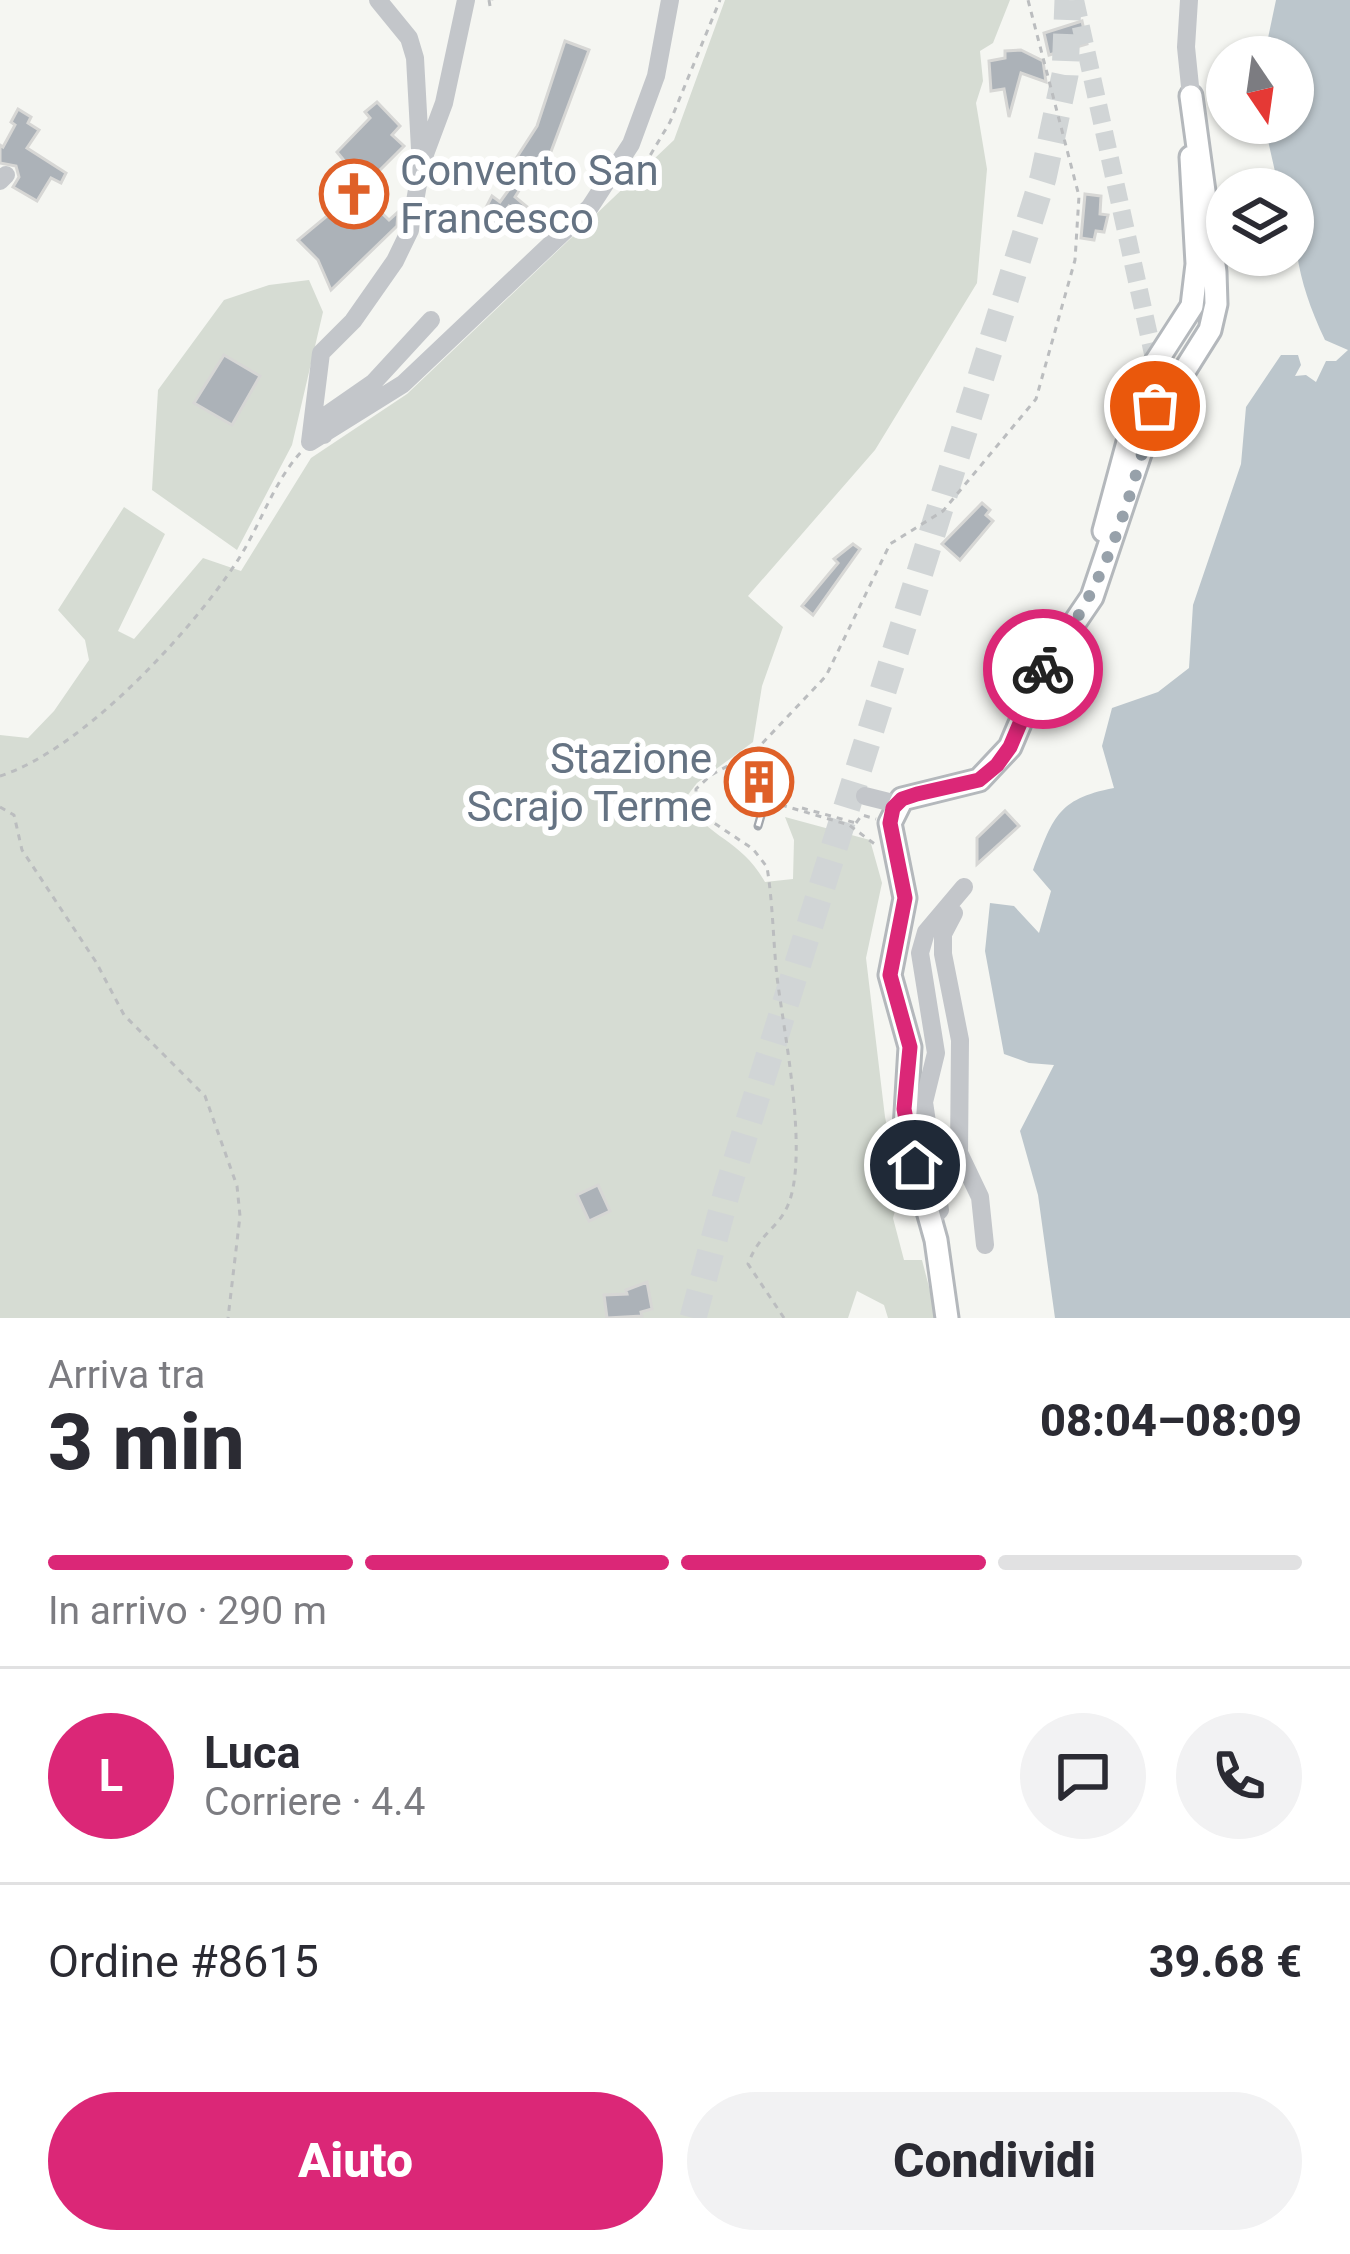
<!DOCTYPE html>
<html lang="it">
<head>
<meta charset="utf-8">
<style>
  :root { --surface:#fff; --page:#f2f2f3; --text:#2b2b33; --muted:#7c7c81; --line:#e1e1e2; --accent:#db2777 }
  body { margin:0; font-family:Roboto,sans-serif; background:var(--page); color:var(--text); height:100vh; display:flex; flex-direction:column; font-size:45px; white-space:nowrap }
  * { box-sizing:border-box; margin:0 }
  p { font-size:39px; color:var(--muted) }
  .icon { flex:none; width:66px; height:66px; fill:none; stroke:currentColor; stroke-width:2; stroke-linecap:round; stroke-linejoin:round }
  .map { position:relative; height:1318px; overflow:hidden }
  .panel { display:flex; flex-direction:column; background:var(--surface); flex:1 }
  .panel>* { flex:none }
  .needle { width:78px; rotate:167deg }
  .buttons { position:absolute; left:1206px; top:36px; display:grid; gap:24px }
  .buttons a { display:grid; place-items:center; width:108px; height:108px; border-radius:50%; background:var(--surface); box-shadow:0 3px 9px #0004; font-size:60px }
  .pin { position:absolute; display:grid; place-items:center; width:102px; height:102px; color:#fff; margin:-51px; border:6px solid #fff; border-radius:50%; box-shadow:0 3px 12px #0007 }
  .courier { position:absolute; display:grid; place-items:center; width:120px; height:120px; margin:-60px; border:9px solid #db2777; border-radius:50%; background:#fff; color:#222; box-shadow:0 3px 15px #0007 }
  .head em { font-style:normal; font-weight:800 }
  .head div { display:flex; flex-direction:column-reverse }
  .head { display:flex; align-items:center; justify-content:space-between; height:204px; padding:0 48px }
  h1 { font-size:78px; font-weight:800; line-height:90px }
  .bar { display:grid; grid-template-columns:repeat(4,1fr); gap:18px 12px; align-content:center; height:144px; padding:0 48px }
  .bar i { height:15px; border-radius:9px; background:var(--line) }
  .bar .current { background:var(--accent) }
  .bar p { grid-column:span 4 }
  .line { display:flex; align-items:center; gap:30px; padding:0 48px; border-top:3px solid var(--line) }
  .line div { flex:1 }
  .round { display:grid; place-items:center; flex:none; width:126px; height:126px; border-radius:63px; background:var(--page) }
  .cta { display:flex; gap:24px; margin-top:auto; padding:24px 48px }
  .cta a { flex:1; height:138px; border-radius:72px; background:var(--accent); color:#fff; font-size:48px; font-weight:800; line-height:138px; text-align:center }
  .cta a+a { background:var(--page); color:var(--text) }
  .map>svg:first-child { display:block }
  .green { fill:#d6dcd3 }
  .water { fill:#bcc6cc }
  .building { fill:#acb2b8; stroke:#d7d7d5; stroke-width:3 }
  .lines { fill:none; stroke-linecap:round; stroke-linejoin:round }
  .minor-tunnel { stroke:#d1d5d6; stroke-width:18; stroke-dasharray:18 9; stroke-linecap:butt }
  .highway-tunnel { stroke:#d1d5d6; stroke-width:27; stroke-dasharray:27 14; stroke-linecap:butt }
  .major-casing { stroke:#b4b8bc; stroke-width:27 }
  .path { stroke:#bbbdbf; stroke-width:3; stroke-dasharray:6 6; stroke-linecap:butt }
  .minor { stroke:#c3c6ca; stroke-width:18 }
  .major { stroke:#fff; stroke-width:21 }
  .rail-casing { stroke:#a2a7ad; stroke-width:9 }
  .rail { stroke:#fff; stroke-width:4.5; stroke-dasharray:14; stroke-linecap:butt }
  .path-bridge { stroke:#bbbdbf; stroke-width:3; stroke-dasharray:6 6; stroke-linecap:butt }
  .done { stroke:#97a1aa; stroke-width:12; stroke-dasharray:0 21.6 }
  .route { stroke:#db2777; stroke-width:15 }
  .labels { text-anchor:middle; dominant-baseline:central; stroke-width:12; stroke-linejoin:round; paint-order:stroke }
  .poi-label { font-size:42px; fill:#657383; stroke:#fff; text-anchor:start }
</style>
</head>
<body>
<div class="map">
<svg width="1350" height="1318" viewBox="0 0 1350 1318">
  <rect width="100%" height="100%" fill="#f5f6f2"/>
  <!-- green -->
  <path class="green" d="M725,0H1010L993,43L980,51L983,81L976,103L987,169L977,283L875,450L748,596L783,627L762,686L753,742L697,783L684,800C710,840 740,838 765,882L793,879L794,840L785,817L870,840L882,883L866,958L885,1117L901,1190L893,1218L904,1260H922L937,1318H888L884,1305L857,1291L848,1318H0V735L28,738L54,711L89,660L85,640L58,610L124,507L165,534L118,631L134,639L203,558L241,571L311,458L407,394L674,140Z
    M309,280L323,312L292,445L237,550L152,490L158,390L224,300L269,285Z"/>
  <!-- water -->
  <path class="water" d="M1276,0H1350V1318H1055L1038,1195L1020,1131L1054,1065L1029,1063L1004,1054L985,951L990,903L1014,906L1039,933L1051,891L1033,870C1053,819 1056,799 1114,788L1102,746L1112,708L1158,692L1189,668L1193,605L1241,464L1246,407L1281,355H1298L1301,365L1295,376L1306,375L1316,382L1326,361H1336L1348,350L1325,340C1299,285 1293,250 1293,189H1279L1264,123H1293V57H1264Z"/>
  <!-- building -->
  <path class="building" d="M1082,21L1087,44L1049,55L1044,33Z
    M565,41L589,50L543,173L517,157L537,126Z
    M1021,50L1043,61L1046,82L1021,73L1009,117L1004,89L991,91L989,61L1005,58V51Z
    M377,102L400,126L392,135L404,146L359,191L389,220L398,212L397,226L331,290L318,260L298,240L350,197L330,179L346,163L337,152L370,118L365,112Z
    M18,109L31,117L28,123L39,130L27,148L66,173L61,183L51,178L37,201L13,187L19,177L16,166L0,163V145L3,147L15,125L11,122Z
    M513,184L520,189L515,197L532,211L526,218L509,206L494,229L480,219L492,196L500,202Z
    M1085,194L1101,196L1100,214L1108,215L1104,232L1096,231L1094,240L1081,238Z
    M224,355L260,376L232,425L194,403Z
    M982,503L990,510L986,515L993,521L960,560L942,544Z
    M853,544L860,549L813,615L802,606L838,563L834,559Z
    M1005,811L1019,826L977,864V838Z
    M598,1185L610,1211L589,1221L577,1195Z
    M647,1282L652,1309L641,1312L642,1316L607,1318L604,1295L627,1294L626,1290Z"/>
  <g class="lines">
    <!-- minor-tunnel -->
    <path class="minor-tunnel" d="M1075,0L1157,372"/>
    <!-- highway-tunnel -->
    <path class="highway-tunnel" d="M693,1318L727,1191L1043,178L1065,75L1068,0"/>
    <defs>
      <path id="major" d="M1104,531L1145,379L1192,306L1197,264L1191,157
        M947,1318L936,1240L905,1129L910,1047L890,975L905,898L890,823L902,799L979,780L1010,747L1043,669L1092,597L1149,427L1210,330L1216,304L1215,272L1191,96"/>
    </defs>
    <!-- major casing -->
    <use href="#major" class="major-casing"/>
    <!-- path -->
    <path class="path" d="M489,0L490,6L492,0
      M627,182L645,164L670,122L720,0
      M0,776C82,750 189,634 236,563C260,527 272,484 301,452
      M758,798L849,825L876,845
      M0,807L14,815L22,850L96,962L124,1015L205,1096L237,1186L240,1216L228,1318
      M856,823L862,815L876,819
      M784,1318L748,1264C760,1232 778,1229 788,1205C809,1155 784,1033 777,977C773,940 773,904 767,867L753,849L696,811V789L711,775L755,751L826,676L890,544L943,511L1036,399L1075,260L1079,196L1028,0"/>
    <!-- minor -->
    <path class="minor" d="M378,0L409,38L415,58L421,167L410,230L395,261L353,321L321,353L310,442L403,384L590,207L631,144L656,76L670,0
      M1189,0L1186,47L1191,96
      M422,162L444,103L466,0
      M0,181L6,175
      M1152,417L1157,372
      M324,435V417L373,383L431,320
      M865,796L897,804
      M954,913L943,934V954L960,1040L959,1153L980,1197L985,1245
      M930,1221L940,1210L924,1102L936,1053L920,953L926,932L964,887"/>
    <!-- major -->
    <use href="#major" class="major"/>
    <defs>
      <path id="rail" d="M758,826L775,768"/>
    </defs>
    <!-- rail casing -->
    <use href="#rail" class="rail-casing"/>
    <!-- rail -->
    <use href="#rail" class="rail"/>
    <!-- path-bridge -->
    <path class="path-bridge" d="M802,808L856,823"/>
  </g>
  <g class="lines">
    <!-- done -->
    <path class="done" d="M1043,669C1108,582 1127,509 1155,406"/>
    <!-- route -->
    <path class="route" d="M915,1165L904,1109L910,1047L890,975L905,898L890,823L893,808L902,799L917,794L979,780L997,765L1010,747L1043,669"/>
  </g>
  <!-- icons -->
  <defs>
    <symbol id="church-ring" viewBox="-11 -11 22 22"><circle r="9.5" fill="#fff" stroke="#df6028" stroke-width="1.5"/><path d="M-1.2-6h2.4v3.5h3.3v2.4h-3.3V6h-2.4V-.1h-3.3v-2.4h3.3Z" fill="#df6028"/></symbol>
    <symbol id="building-ring" viewBox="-11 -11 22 22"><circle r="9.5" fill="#fff" stroke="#df6028" stroke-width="1.5"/><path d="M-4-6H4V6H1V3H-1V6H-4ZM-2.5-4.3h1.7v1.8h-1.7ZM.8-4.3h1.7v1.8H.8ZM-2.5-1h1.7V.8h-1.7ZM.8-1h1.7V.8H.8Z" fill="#df6028"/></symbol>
  </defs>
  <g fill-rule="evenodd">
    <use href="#church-ring" x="316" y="156" width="76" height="76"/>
    <use href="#building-ring" x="721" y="744" width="76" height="76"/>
  </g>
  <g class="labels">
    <!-- poi labels -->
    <g class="poi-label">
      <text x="400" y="170">Convento San<tspan x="400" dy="48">Francesco</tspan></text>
      <text x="712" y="758" text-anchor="end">Stazione<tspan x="712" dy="48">Scrajo Terme</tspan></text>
    </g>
  </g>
</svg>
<div class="buttons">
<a><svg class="needle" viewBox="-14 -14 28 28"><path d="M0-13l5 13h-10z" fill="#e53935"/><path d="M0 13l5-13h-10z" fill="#7c7c81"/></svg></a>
<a><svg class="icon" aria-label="layers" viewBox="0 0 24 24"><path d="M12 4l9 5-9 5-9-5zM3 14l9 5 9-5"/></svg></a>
</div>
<div class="pin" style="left:1155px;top:406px;background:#ea580c"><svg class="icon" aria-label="bag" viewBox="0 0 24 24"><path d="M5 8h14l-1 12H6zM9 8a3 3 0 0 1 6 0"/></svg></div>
<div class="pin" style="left:915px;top:1165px;background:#1f2937"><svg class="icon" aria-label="home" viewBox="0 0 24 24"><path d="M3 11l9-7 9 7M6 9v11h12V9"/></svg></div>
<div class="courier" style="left:1043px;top:669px"><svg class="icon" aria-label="bike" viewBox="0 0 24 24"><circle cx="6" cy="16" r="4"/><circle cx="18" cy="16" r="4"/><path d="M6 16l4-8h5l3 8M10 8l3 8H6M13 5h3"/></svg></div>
</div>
<section class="panel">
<div class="head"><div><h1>3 min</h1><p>Arriva tra</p></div><em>08:04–08:09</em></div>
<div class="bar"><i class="current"></i><i class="current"></i><i class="current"></i><i></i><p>In arrivo · 290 m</p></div>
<div class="line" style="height:216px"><b class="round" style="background:var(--accent);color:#fff">L</b><div><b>Luca</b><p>Corriere · 4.4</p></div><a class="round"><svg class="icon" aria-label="chat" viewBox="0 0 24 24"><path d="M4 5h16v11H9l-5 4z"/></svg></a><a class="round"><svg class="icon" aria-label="phone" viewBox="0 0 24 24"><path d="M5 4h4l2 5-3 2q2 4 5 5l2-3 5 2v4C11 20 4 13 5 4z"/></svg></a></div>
<div class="line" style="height:156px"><div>Ordine #8615</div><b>39.68 €</b></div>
<div class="cta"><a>Aiuto</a><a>Condividi</a></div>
</section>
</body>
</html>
